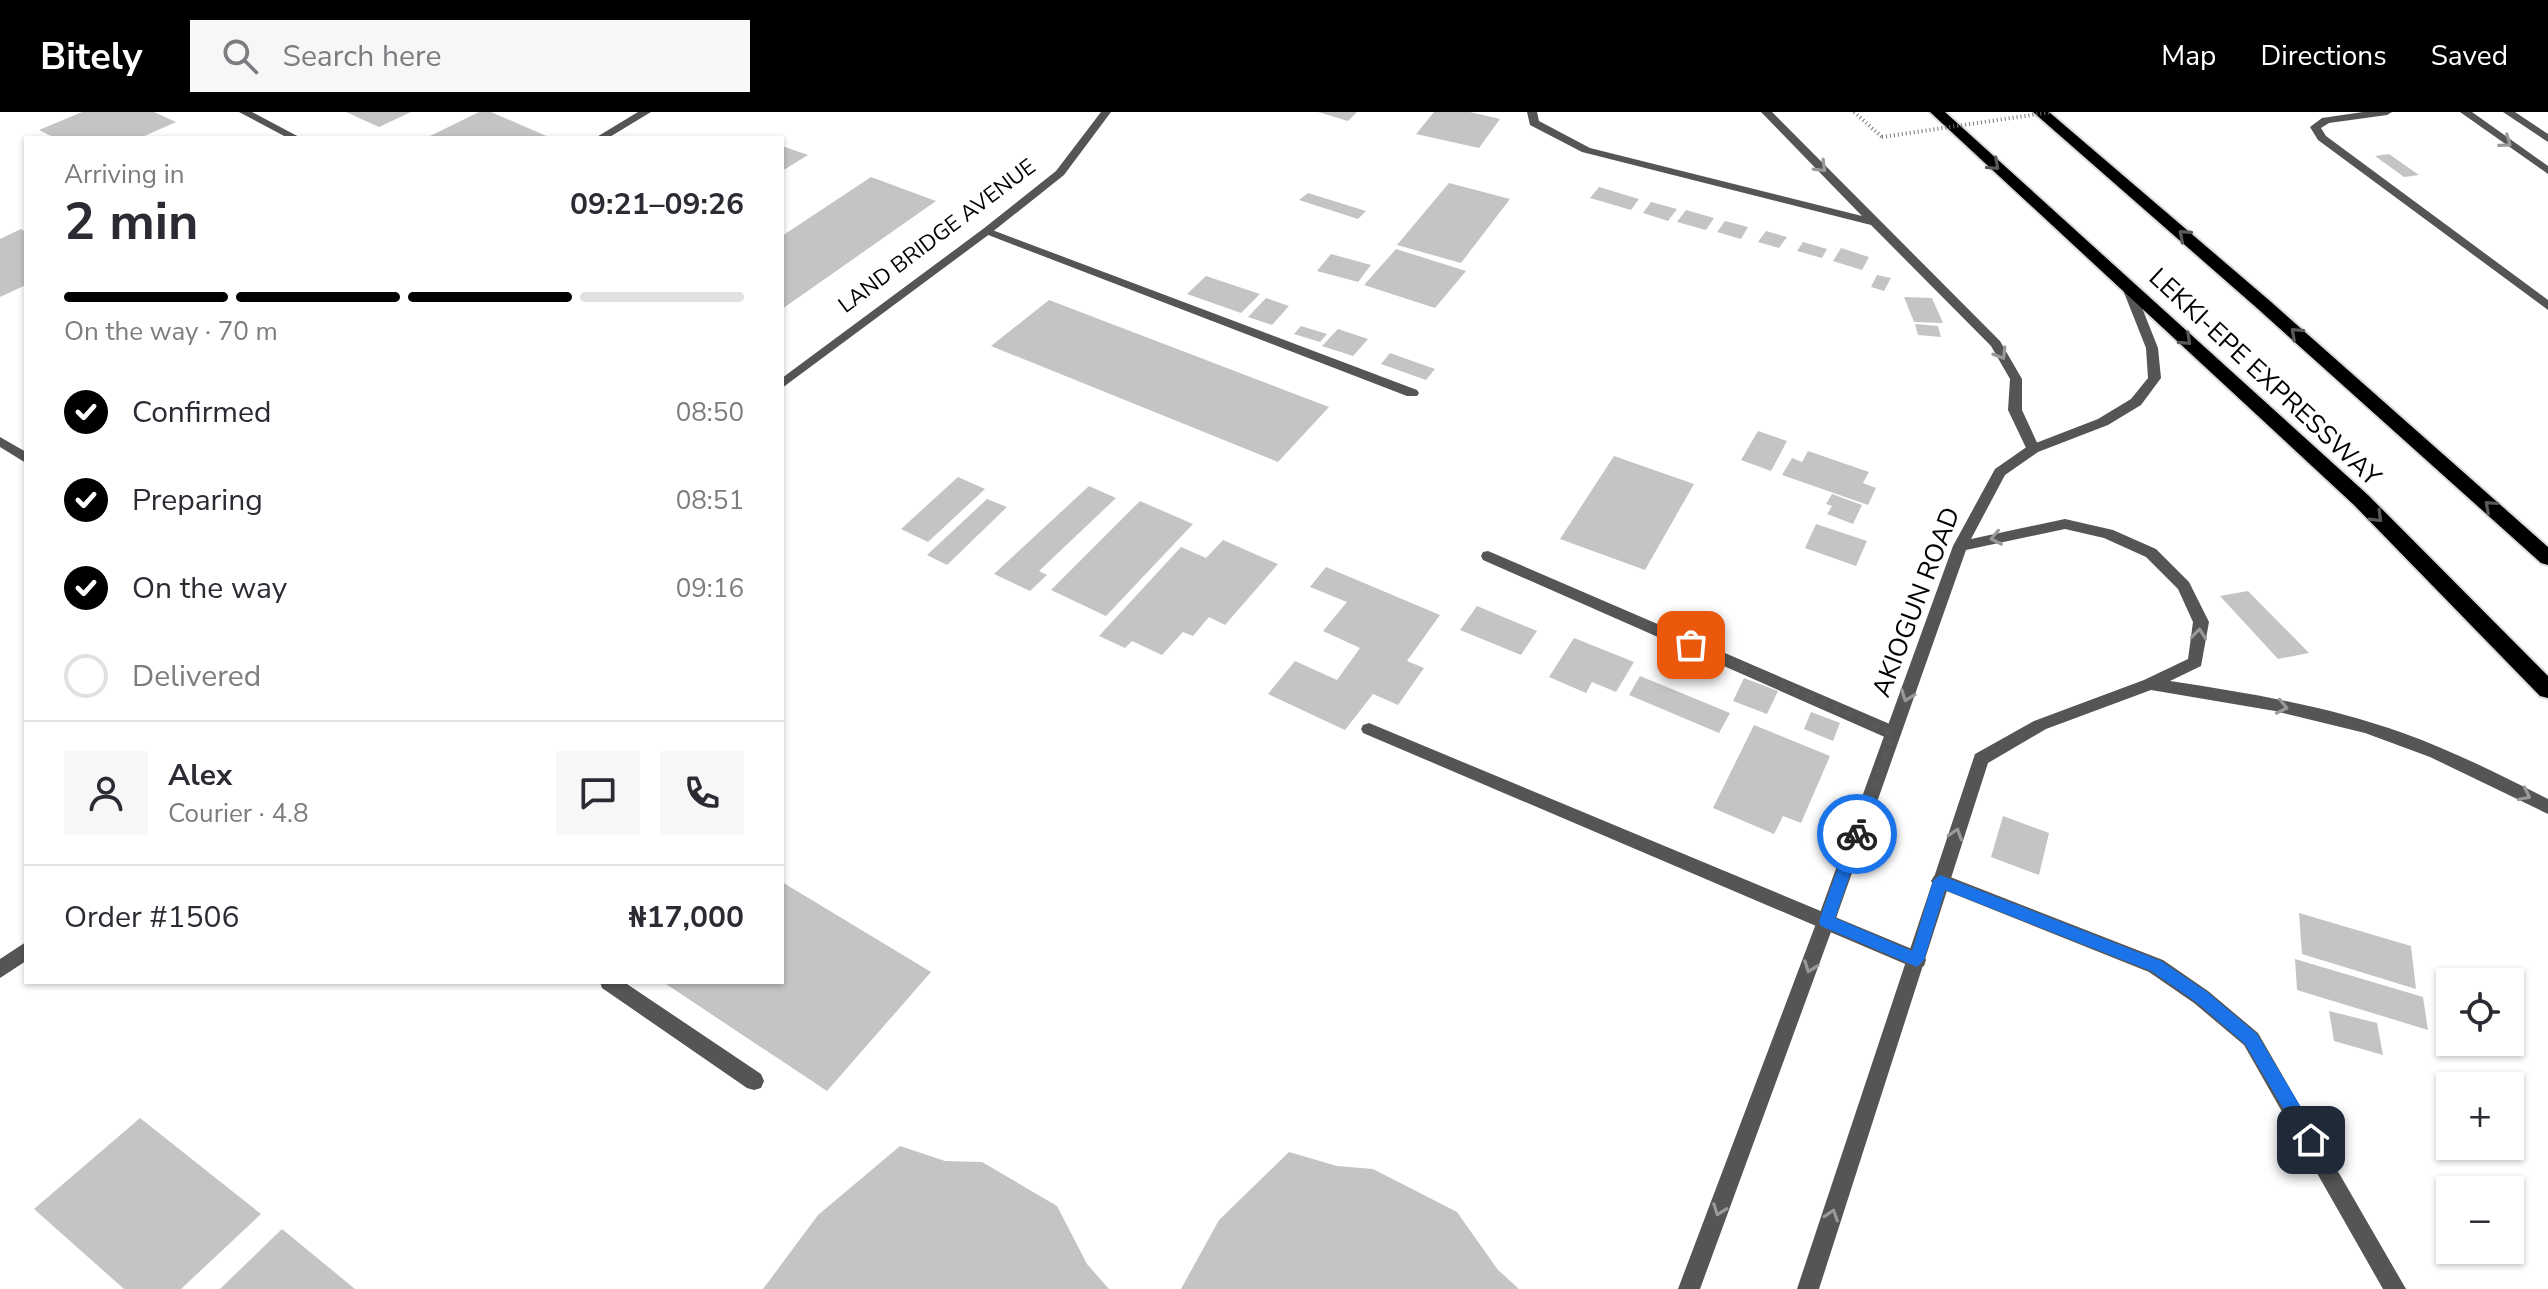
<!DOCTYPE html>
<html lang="en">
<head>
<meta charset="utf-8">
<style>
  :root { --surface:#fff; --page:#f7f7f7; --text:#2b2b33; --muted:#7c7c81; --line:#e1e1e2; --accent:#000 }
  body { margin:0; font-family:"Nunito Sans",sans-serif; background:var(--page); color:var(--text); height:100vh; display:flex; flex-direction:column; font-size:30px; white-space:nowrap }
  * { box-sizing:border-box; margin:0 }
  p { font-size:26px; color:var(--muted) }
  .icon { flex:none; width:44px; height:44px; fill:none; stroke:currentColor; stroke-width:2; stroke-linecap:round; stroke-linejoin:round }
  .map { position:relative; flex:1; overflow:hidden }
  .side { position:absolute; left:24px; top:24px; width:760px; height:848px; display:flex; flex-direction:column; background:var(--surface); border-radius:0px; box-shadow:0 2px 6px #0004 }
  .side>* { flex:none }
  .fabs { position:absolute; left:2436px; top:856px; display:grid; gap:16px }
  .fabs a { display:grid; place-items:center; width:88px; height:88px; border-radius:0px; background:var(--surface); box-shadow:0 2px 6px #0004; font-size:40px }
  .pin { position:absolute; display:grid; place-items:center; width:68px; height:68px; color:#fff; margin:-34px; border-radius:16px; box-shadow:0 4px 12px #0006 }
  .courier { position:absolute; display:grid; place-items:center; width:80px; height:80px; margin:-40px; border:6px solid #1a73e8; border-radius:50%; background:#fff; color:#222; box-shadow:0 2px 10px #0007 }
  .headline em { font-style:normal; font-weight:700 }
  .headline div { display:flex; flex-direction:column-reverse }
  .headline { display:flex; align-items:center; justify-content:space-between; height:136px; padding:0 40px }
  h1 { font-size:52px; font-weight:700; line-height:60px }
  .bar { display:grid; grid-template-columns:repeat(4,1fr); gap:12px 8px; align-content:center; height:96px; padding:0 40px }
  .bar i { height:10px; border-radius:6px; background:var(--line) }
  .bar .current { background:var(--accent) }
  .bar p { grid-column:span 4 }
  .line { display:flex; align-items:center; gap:20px; padding:0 40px; border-top:2px solid var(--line) }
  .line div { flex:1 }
  .round { display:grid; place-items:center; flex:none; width:84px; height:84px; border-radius:0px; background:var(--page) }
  ol { padding:0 40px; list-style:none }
  li { display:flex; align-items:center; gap:24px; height:88px }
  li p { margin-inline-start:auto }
  li .icon { padding:8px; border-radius:50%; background:var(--accent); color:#fff; stroke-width:4 }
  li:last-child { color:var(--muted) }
  li i { width:44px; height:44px; border:4px solid var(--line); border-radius:50% }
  header { display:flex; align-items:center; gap:48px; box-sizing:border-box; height:112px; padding:0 40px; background:var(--accent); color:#fff }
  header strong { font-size:38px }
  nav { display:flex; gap:44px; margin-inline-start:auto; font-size:28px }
  .search { width:560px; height:72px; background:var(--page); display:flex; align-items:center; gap:20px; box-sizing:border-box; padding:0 28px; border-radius:0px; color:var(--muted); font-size:30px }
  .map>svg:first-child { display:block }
  .building { fill:#c4c4c4 }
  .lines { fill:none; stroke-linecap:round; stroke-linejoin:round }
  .trunk-casing { stroke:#dbdbdb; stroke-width:4 }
  .path { stroke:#777; stroke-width:4; stroke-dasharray:1 3; stroke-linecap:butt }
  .service { fill:#555; fill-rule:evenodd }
  .minor { fill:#555; fill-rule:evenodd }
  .tertiary { fill:#555; fill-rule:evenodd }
  .trunk { fill:#000; fill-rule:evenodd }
  .path-bridge { stroke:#777; stroke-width:4; stroke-dasharray:1 3; stroke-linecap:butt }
  .oneway { stroke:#999 }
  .oneway2 { stroke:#595959 }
  .route { fill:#1a73e8 }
  .done { stroke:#595959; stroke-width:8; stroke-dasharray:0 14.4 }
  .labels { text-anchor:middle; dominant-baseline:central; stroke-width:6; stroke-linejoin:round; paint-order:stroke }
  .far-street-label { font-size:22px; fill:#000; stroke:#fff }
  .street-label { font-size:26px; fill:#000; stroke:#fff }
</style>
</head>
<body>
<header>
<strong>Bitely</strong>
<div class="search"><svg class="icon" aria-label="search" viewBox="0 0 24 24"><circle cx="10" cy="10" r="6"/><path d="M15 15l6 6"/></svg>Search here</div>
<nav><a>Map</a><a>Directions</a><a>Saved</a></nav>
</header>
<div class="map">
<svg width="2548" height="1177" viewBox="0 0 2548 1177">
  <rect width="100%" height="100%" fill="#fff"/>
  <!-- building -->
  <path class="building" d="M82,0H154L176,10L140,26H55L39,18Z
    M346,0H411L379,15Z
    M479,0H491L551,26H426Z
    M1318,0H1357L1348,9Z
    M1434,0H1470L1500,7L1479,36L1416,22Z
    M782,34L808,43L782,59Z
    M2389,42L2419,63L2404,65L2375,44Z
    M871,65L936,89L782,197V124Z
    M1449,71L1510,87L1461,151L1397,133Z
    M1599,75L1639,87L1631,98L1590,86Z
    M1308,81L1366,99L1358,107L1299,88Z
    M1651,90L1677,97L1668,109L1643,101Z
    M1686,98L1714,106L1706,118L1677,110Z
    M1725,109L1748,115L1741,127L1717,120Z
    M21,117L26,120V173L0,185V127Z
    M1766,119L1787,125L1779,136L1758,130Z
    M1803,130L1827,137L1822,146L1797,139Z
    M1841,136L1869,145L1862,158L1833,149Z
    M1396,137L1466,159L1435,196L1364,173Z
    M1331,142L1371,153L1358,170L1317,159Z
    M1877,163L1891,166L1884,179L1871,175Z
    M1206,164L1260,182L1241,201L1187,182Z
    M1904,185L1932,186L1943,211L1914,210Z
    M1266,186L1289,194L1272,213L1248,205Z
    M1049,188L1329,295L1278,350L991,234Z
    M1915,212L1938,214L1941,225L1918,223Z
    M1301,214L1327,222L1320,230L1294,222Z
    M1338,217L1368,227L1353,244L1322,234Z
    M1390,241L1435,257L1426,268L1381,252Z
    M1758,319L1787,329L1771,359L1741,348Z
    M1808,339L1869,360L1863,371L1876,376L1868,393L1782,363L1792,346L1802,350Z
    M1614,344L1694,372L1645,458L1560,427Z
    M958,365L985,377L928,430L901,417Z
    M1089,374L1116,386L1039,459L1047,463L1030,479L994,462Z
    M1832,382L1862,393L1853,412L1827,402L1832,394L1826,392Z
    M987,387L1007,395L947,453L927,443Z
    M1140,389L1193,412L1106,504L1051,478Z
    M1816,412L1867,429L1856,454L1805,436Z
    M1223,428L1278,452L1225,513L1209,505L1193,524L1183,520L1162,543L1132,529L1125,536L1099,524L1181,435L1206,446Z
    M1326,455L1440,503L1407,549L1424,556L1398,593L1373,582L1345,618L1268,582L1295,549L1337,568L1360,536L1323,519L1347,490L1310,475Z
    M2248,479L2309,541L2278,547L2220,484Z
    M1477,494L1537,519L1521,543L1460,518Z
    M1574,526L1634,550L1616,580L1592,570L1586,581L1549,565Z
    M1640,564L1730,601L1719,621L1629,583Z
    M1744,566L1778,579L1767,602L1733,589Z
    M1811,600L1840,611L1833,629L1804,617Z
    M1754,613L1830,644L1801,711L1783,704L1774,722L1713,696Z
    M2003,704L2049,721L2039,763L1991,745Z
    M782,770L931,860L827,979L663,870H782Z
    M2299,801L2411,834L2416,877L2302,842Z
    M2295,847L2423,885L2428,918L2297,878Z
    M2329,899L2377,911L2383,943L2334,929Z
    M140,1006L261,1102L181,1177H124L34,1097Z
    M900,1034L945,1049L982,1050L1057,1094L1087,1152L1109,1177H763L818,1103Z
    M1289,1040L1337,1054L1373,1057L1457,1100L1498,1158L1519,1177H1181L1219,1108Z
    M282,1117L355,1177H220Z"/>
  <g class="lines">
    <defs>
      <path id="trunk" d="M1930,0H1945L2368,383L2548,564V586L2540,584L2354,393Z
        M2033,0H2049L2270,189L2548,435V453L2541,451L2258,197Z"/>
    </defs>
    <!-- trunk casing -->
    <use href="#trunk" class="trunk-casing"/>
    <!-- path -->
    <path class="path" d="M1854,0L1882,25"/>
    <!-- service -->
    <path class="service" d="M1527,0H1537L1539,9L1590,36L1862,104L1761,0H1772L2000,229L2022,267V298L2040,337L2038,340H2028L2008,298L2010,267L1991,234L1871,113L1582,40L1530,13Z
      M2363,0H2392L2387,3L2329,11L2321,16L2326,24L2548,188V198L2318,28L2310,15L2322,6Z
      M987,116L1417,278L1419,281L1417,284H1407L983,121V117Z
      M1488,439L1899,616L1901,621L1899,626H1887L1483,448L1481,444L1483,440Z
      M1369,611L1924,842L1926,848L1924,854L1917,856L1910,854L1363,621L1361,617L1363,613Z
      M600,870H624L761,962L764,969L761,976L754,978L747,976L602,876Z"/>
    <!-- minor -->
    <path class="minor" d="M239,0H252L301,26H288Z
      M638,0H651L608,26H595Z
      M1101,0H1111L1064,63L991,121L782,276V266L983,117L1056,59Z
      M0,325L26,340V351L0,335Z
      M1940,761L2163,848L2208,879L2258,921L2406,1177H2383L2244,933L2194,891L2149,860L1934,774L1931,769L1934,764Z
      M26,830V849L0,866V847Z"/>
    <!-- tertiary -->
    <path class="tertiary" d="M2460,0H2472L2548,54V62Z
      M2503,0H2515L2548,22V30Z
      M2127,169L2133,173L2158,236L2161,266L2141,293L2108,313L2038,340L2005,363L1971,427L2065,407L2113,418L2156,437L2189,470L2209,510L2201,554L2170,569C2249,581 2328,594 2403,621C2453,639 2501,663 2548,687V702L2430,645L2365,621L2275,599L2151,578L2046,617L1988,651L1819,1177H1797L1975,642L2034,609L2144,568L2188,547L2193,510L2178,477L2146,445L2104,426L2065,417L1966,438L1835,809L1700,1177H1678L1817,809L1953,434L1995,357L2028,334L2098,307L2131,287L2148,266L2146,236L2121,173Z"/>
    <!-- trunk -->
    <use href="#trunk" class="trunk"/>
    <!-- path-bridge -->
    <path class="path-bridge" d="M1882,25L2052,0"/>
  </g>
  <!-- one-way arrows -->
  <defs><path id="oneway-chevron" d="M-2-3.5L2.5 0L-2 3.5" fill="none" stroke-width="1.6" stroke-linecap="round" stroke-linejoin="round" transform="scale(2)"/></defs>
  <g class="oneway">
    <use href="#oneway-chevron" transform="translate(2506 30) rotate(35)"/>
    <use href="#oneway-chevron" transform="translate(1821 55) rotate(45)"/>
    <use href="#oneway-chevron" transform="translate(2001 242) rotate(59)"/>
    <use href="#oneway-chevron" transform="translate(1996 426) rotate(168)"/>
    <use href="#oneway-chevron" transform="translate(2199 522) rotate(-84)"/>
    <use href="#oneway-chevron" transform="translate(1907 584) rotate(110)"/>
    <use href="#oneway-chevron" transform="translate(2282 595) rotate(12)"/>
    <use href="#oneway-chevron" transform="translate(2525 683) rotate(26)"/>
    <use href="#oneway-chevron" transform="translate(1956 722) rotate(-72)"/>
    <use href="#oneway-chevron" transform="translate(1810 855) rotate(110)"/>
    <use href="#oneway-chevron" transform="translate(1719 1098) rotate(110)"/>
    <use href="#oneway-chevron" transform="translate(1832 1103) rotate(-72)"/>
  </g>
  <g class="oneway2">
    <use href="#oneway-chevron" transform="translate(1994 53) rotate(42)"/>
    <use href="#oneway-chevron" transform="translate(2184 123) rotate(-139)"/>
    <use href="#oneway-chevron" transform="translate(2296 221) rotate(-138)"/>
    <use href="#oneway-chevron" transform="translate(2186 228) rotate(43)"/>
    <use href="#oneway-chevron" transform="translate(2490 394) rotate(-138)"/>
    <use href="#oneway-chevron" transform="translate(2377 405) rotate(45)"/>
  </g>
  <!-- route -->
  <path class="route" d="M1857,717L1864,722L1835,806L1912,839L1933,769L1940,763L2161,849L2207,880L2257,922L2317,1022L2319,1028L2317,1033H2305L2245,932L2196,890L2151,859L1945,778L1924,848L1917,855L1821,814L1819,809L1850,722Z"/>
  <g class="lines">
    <!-- done -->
    <path class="done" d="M1691,533L1893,621L1857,722"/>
  </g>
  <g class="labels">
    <!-- far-street labels -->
    <g class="far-street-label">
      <text transform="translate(937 124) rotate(-37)">LAND BRIDGE AVENUE</text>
    </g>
    <!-- street labels -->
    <g class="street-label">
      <text transform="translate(2265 265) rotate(43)">LEKKI-EPE EXPRESSWAY</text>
      <text transform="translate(1916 490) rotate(-69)">AKIOGUN ROAD</text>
    </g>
  </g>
</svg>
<div class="fabs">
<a><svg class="icon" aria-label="locate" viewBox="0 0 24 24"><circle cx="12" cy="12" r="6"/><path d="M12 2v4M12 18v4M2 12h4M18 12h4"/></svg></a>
<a>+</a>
<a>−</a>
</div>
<div class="pin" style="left:1691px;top:533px;background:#ea580c"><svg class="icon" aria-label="bag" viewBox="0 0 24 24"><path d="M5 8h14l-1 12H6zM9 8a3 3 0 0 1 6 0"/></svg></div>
<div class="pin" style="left:2311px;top:1028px;background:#1f2937"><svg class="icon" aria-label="home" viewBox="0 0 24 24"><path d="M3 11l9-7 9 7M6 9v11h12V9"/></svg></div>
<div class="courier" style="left:1857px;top:722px"><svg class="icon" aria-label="bike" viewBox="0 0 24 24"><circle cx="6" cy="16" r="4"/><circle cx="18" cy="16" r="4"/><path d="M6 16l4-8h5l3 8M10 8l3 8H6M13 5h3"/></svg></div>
<section class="side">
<div class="headline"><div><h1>2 min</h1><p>Arriving in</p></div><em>09:21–09:26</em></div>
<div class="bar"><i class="current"></i><i class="current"></i><i class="current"></i><i></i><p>On the way · 70 m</p></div>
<ol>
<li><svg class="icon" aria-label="check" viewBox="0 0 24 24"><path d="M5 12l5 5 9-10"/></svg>Confirmed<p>08:50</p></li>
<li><svg class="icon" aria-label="check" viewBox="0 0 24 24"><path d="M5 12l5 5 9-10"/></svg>Preparing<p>08:51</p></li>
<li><svg class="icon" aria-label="check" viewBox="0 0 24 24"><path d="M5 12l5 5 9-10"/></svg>On the way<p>09:16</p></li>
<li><i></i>Delivered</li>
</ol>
<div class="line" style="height:144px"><a class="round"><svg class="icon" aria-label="person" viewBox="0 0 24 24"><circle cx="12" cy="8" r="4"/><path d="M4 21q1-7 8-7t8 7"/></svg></a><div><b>Alex</b><p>Courier · 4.8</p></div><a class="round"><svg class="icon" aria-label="chat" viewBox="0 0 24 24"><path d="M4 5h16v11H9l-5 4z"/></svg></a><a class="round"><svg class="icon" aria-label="phone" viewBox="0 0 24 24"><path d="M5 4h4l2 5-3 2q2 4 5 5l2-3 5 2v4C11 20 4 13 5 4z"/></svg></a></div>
<div class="line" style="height:104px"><div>Order #1506</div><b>₦17,000</b></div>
</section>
</div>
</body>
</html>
